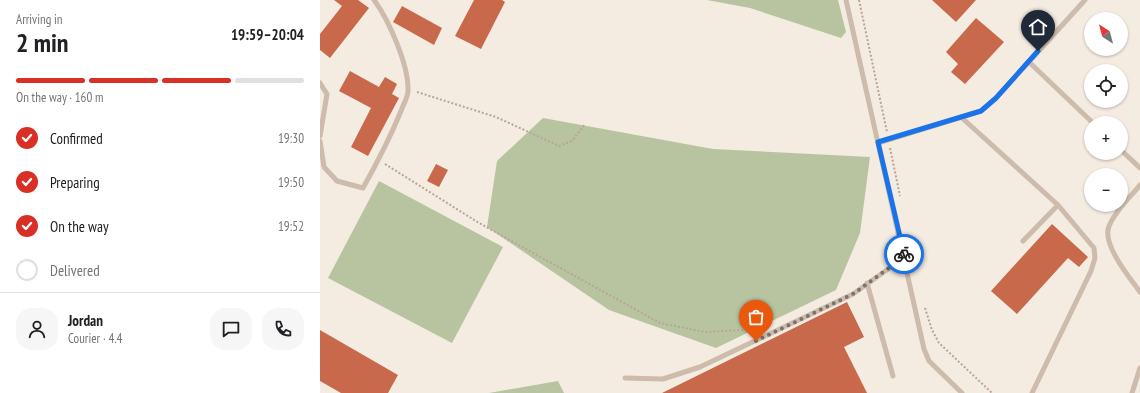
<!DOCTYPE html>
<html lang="en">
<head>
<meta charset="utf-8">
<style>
  :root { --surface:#fff; --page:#f6f6f6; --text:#202124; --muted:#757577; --line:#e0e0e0; --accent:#d93025 }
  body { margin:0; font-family:"PT Sans Narrow",sans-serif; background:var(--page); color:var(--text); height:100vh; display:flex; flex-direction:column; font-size:15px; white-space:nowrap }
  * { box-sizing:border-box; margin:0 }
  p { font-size:13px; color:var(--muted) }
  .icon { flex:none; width:22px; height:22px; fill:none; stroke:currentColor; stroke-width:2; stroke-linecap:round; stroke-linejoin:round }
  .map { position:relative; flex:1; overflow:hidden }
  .drawer { display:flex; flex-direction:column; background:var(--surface); width:320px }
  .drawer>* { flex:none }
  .needle { width:26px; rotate:324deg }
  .controls { position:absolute; left:764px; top:12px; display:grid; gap:8px }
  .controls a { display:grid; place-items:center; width:44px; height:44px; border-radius:50%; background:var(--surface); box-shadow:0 1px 3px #0004; font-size:20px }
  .pin { position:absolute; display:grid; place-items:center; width:34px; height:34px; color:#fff; margin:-41px -17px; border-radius:50% 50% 50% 0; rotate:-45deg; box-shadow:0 0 4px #0007 }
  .pin .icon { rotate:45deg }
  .courier { position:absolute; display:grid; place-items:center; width:40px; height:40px; margin:-20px; border:3px solid #1a73e8; border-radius:50%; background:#fff; color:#222; box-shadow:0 1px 5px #0007 }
  .headline em { font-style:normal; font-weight:800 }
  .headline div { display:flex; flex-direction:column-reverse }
  .headline { display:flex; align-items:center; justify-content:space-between; height:68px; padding:0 16px }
  h1 { font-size:26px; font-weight:800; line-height:30px }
  .bar { display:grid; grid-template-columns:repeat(4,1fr); gap:6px 4px; align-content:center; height:48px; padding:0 16px }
  .bar i { height:5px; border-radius:3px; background:var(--line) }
  .bar .current { background:var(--accent) }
  .bar p { grid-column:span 4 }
  .line { display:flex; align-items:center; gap:10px; padding:0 16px; border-top:1px solid var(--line) }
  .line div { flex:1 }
  .round { display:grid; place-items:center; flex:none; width:42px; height:42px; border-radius:16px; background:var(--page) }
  ol { padding:0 16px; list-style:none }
  li { display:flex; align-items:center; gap:12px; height:44px }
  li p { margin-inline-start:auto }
  li .icon { padding:4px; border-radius:50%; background:var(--accent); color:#fff; stroke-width:4 }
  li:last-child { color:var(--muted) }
  li i { width:22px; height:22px; border:2px solid var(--line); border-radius:50% }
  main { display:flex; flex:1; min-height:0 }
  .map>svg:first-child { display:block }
  .green { fill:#b8c4a0 }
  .building { fill:#c8694b }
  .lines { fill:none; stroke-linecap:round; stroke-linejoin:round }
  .path { stroke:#b9a596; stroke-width:2; stroke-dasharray:2 2; stroke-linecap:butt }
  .lane { stroke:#cdbbac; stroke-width:5 }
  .done { stroke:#7c716b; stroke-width:4; stroke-dasharray:0 7.2 }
  .route { stroke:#1a73e8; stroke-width:5 }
</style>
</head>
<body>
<main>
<section class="drawer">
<div class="headline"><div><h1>2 min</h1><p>Arriving in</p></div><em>19:59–20:04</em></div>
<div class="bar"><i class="current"></i><i class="current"></i><i class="current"></i><i></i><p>On the way · 160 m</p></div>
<ol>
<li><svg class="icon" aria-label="check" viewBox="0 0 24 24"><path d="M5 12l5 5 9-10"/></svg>Confirmed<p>19:30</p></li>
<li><svg class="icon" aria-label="check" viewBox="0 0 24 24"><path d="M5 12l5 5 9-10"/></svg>Preparing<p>19:50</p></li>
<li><svg class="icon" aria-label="check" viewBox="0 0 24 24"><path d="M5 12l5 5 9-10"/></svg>On the way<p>19:52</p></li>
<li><i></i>Delivered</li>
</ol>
<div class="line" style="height:72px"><a class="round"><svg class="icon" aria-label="person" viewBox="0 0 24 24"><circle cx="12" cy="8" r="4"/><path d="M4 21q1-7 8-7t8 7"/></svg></a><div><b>Jordan</b><p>Courier · 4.4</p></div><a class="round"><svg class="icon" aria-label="chat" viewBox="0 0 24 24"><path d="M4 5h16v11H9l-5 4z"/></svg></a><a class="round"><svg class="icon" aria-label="phone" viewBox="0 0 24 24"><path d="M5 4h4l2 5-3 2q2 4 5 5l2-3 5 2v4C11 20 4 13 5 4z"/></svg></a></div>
</section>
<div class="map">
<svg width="820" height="393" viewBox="0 0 820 393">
  <rect width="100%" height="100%" fill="#f4ebe1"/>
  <!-- green -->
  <path class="green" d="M387,0H518L526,32L521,38L430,8Z
    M223,118L393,149L550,157L540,233L516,290L396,348L289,310L167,227L177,161Z
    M59,181L183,247L132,343L8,278Z
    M238,381L244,393H169Z"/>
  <!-- building -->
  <path class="building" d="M14,0H38L49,8L10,58L0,50V34L22,6Z
    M154,0H182L185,2L161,49L135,36Z
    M612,0H656L636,22Z
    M82,6L122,28L114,45L73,22Z
    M656,18L684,42L645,84L631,72L638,64L626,52Z
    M30,71L59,87L65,77L77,84L72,94L79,98L48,156L31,147L51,108L19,91Z
    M116,164L128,170L119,187L107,181Z
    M732,224L768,257L759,267L748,258L697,314L671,291Z
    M527,302L544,337L524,347L547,393H342Z
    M0,330L78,375L68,393H21L0,381Z"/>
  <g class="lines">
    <!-- path -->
    <path class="path" d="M539,0L567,132
      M97,92L176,117L239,146L252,141L265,124
      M570,148L580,196
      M65,164L159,223L340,323L385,332L423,330
      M605,308L612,330L619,343L672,393"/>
    <!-- lane -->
    <path class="lane" d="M526,0L604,349L609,361L642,393
      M709,62L773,123
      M0,83L7,94L0,136
      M641,117L738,205L774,248L775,258L771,271L712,393
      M0,141L4,167L17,181L43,188C57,163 70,138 81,111C83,105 88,97 88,91C89,66 69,20 54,0
      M558,143L661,111L676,98L765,0
      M801,150L820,168
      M820,185C811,196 790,217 788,230C785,248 810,278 820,292
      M703,241L738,205
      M547,283L573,376
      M305,378L343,379L380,367L533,294L585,257
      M812,393L820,368"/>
  </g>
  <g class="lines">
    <!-- done -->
    <path class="done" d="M436,341L533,294L584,257V254"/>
    <!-- route -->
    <path class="route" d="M584,254L558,142L661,111L676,98L718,51"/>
  </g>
</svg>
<div class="controls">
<a><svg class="needle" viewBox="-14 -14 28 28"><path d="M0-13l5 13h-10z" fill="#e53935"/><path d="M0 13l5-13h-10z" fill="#757577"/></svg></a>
<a><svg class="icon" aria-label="locate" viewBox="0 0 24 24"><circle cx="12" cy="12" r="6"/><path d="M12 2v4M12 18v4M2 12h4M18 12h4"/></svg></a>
<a>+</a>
<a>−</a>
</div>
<div class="pin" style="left:436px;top:341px;background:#ea580c"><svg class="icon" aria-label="bag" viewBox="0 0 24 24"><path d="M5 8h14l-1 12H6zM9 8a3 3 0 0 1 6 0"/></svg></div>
<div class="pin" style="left:718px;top:51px;background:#1f2937"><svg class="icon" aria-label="home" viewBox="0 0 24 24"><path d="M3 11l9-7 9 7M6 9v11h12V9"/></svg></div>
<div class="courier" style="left:584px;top:254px"><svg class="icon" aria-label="bike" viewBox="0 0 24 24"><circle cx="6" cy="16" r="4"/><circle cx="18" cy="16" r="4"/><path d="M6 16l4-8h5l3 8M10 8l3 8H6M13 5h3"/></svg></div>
</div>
</main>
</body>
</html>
